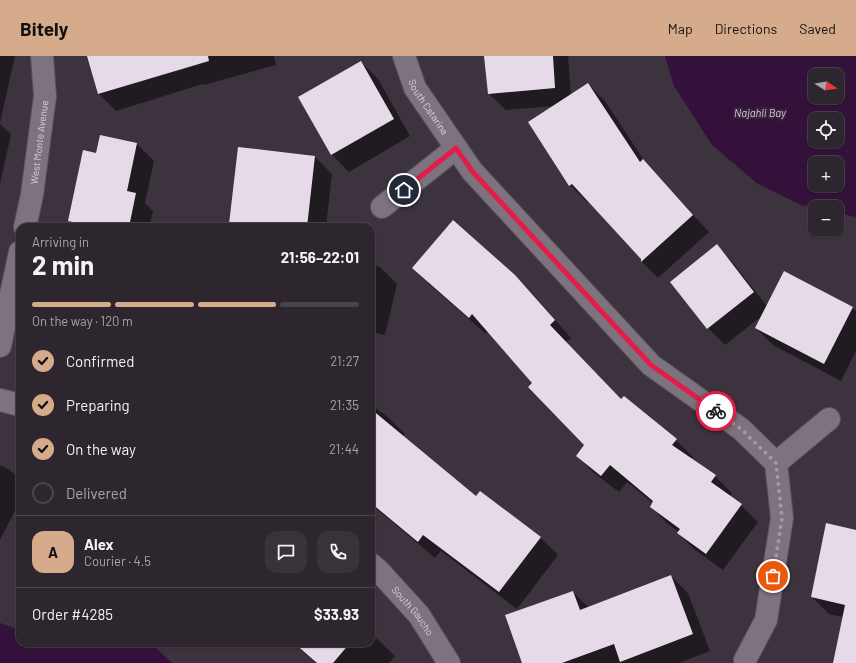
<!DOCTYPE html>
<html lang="en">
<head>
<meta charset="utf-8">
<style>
  :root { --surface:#2e262e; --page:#3a323a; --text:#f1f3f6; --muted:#a7a5aa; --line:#49434a; --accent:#d6ab8b }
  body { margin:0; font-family:Barlow,sans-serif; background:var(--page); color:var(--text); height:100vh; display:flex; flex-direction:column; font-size:15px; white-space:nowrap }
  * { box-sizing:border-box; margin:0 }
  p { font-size:13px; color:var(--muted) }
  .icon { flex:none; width:22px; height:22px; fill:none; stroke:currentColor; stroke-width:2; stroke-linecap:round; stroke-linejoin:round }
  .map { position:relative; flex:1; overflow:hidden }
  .details { position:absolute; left:16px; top:167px; width:359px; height:424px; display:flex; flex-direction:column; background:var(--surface); border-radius:12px; box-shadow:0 1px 3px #0004,0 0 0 1px var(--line) }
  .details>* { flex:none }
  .needle { width:26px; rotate:102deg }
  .tools { position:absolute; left:808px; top:12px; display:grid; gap:8px }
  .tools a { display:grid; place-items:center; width:36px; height:36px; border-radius:8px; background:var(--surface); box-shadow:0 1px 3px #0004,0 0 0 1px var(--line); font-size:20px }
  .pin { position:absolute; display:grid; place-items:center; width:34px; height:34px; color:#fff; margin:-17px; border:2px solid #fff; border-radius:50%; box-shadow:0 1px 4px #0007 }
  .courier { position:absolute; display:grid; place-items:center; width:40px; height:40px; margin:-20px; border:3px solid #e11d48; border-radius:50%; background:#fff; color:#222; box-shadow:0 1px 5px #0007 }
  .summary em { font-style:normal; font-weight:700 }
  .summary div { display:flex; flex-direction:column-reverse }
  .summary { display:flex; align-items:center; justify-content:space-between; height:68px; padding:0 16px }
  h1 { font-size:26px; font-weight:700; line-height:30px }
  .bar { display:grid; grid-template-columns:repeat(4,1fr); gap:6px 4px; align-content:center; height:48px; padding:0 16px }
  .bar i { height:5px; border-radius:3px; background:var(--line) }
  .bar .current { background:var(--accent) }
  .bar p { grid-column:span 4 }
  .line { display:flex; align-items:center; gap:10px; padding:0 16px; border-top:1px solid var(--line) }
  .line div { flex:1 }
  .round { display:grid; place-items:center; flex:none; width:42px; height:42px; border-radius:12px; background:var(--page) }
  ol { padding:0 16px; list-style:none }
  li { display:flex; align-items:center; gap:12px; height:44px }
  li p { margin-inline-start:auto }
  li .icon { padding:4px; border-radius:50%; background:var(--accent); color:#111; stroke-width:4 }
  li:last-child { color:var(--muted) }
  li i { width:22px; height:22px; border:2px solid var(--line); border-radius:50% }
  header { display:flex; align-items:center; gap:24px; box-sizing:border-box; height:56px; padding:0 20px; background:var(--accent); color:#111 }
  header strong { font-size:19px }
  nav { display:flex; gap:22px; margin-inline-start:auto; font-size:14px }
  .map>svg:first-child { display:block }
  .water { fill:#34113b; fill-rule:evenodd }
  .shadow { fill:#0007 }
  .building { fill:#e6dae8 }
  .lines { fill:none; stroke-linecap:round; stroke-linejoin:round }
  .minor-casing { stroke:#5a525b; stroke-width:24 }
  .minor { stroke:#7d737f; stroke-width:22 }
  .done { stroke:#a19aa2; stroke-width:4; stroke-dasharray:0 7.2 }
  .route { stroke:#e11d48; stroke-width:5 }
  .labels { text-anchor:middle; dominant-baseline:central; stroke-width:4; stroke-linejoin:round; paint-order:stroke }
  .street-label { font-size:10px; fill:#d7d1d8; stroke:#332934 }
  .water-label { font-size:11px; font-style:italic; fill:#f1b5fb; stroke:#332934 }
</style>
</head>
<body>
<header>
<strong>Bitely</strong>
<nav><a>Map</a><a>Directions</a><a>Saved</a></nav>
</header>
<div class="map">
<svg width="856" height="607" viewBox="0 0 856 607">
  <rect width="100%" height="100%" fill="#3d333e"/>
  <!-- water -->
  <path class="water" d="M665,0H856V161L837,157V151H815V152L801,149L758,128L712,89L674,30ZM815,19H837V41H815ZM815,63H837V85H815ZM815,107H837V129H815Z
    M0,567L20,574V587H131L156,592L172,607H0Z"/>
  <!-- shadow -->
  <path class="shadow" d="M0,0H15L0,67Z
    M88,0H274L276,9L204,29L203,28L116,55L99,38Z
    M485,0H568L571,39L588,28L605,45L647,109L709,176L658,222L642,206V203L589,145L587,146L570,129L554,50L506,54L488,37Z
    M361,6L378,23L410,80L349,116L332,99L299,42Z
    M0,68L11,78L0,128Z
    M101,80L137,88L154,105L145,147L153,155L149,171H75L69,165L97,98Z
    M315,101L332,118L326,171H233L230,168Z
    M717,190L733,207L767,250L852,252L856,255V295L841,325L773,289L756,272L763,259L725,289L708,272Z
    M371,208L380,211L397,228L385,279L371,276Z
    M413,212L514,219L532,237L571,282L566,286L622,344L676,384L693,401L691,403L715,420L732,437L730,441L741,449L758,466L723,514L695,494L678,477L679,476L668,468L651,451L653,447L627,426L619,436L594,417L577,400L585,389L488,275L486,278L430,229Z
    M371,349L388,361L405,378L403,381L476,442L481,436L541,482L558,499L517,553L441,495L435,502L371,448Z
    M0,409L10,414L20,424V445L0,484Z
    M856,475V607H834L843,561L829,558L812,541Z
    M671,520L688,537L710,595L679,607H523L573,536L588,551Z
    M371,577L395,600L389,607H316L293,587H371Z"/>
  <!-- building -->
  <path class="building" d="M87,0H208L209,5L98,38Z
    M484,0H553L555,32L488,38Z
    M361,5L394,63L331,99L298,41Z
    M588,27L640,106L643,103L693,159L641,206V203L572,128L569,130L528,66Z
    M100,79L137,87L127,135L136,137L129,171H94L68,165L83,94L96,97Z
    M238,91L315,100L307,171H253L229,168Z
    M453,164L515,219L555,264L550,269L621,343L624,340L677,383L672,389L716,419L711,426L742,448L706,498L677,477L680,473L650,451L653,445L610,409L601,420L576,400L584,389L528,331L532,327L472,258L469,262L412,212Z
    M717,188L754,236L707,273L670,226Z
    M784,215L853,251L824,308L755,272Z
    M371,353L476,440L480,435L541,481L499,536L423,479L418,486L371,447Z
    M826,467L856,474V607H833L845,549L811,541Z
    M671,519L693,578L620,606L614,588L562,607H522L505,559L573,535L580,554Z
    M294,587H350L333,607H317Z"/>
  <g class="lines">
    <defs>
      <g id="minor">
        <path id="s1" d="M404,0L415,32L472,115L651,309L741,373L776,407L782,462L766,564L745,604"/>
        <path d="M382,151L456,92"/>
        <path id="s2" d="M25,171L32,139L45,40L42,0"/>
        <path d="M0,290L20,196"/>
        <path d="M0,344L20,349"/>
        <path d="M776,407L829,363"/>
        <path id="s3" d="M371,508L378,514L419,559L449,607"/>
      </g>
    </defs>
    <!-- minor casing -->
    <use href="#minor" class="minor-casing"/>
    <!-- minor -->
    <use href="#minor" class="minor"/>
  </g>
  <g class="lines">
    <!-- done -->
    <path class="done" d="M716,355L741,373L776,407L782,462L773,520"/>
    <!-- route -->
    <path class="route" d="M404,134L456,92L472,115L651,309L716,355"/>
  </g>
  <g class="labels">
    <!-- street labels -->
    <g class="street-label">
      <text stroke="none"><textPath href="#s1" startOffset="57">South Catarina</textPath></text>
      <text stroke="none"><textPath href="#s2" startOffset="86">West Monte Avenue</textPath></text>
      <text stroke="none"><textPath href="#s3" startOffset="63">South Gaucho</textPath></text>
    </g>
    <!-- water labels -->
    <g class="water-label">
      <text x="760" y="56">Najahli Bay</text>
    </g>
  </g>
</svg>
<div class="tools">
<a><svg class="needle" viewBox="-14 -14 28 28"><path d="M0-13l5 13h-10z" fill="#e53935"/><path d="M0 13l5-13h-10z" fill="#a7a5aa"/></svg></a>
<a><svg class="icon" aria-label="locate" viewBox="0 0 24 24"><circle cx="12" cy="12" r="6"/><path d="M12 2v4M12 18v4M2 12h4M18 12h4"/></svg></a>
<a>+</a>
<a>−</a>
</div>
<div class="pin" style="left:773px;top:520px;background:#ea580c"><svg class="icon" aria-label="bag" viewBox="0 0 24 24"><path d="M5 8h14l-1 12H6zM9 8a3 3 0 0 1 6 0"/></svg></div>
<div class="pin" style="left:404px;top:134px;background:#1f2937"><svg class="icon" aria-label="home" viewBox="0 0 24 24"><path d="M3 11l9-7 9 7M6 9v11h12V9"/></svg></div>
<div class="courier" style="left:716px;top:355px"><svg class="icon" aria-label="bike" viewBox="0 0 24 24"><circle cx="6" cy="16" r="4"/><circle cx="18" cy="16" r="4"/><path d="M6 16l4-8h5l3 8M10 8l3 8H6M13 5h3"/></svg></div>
<section class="details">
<div class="summary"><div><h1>2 min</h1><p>Arriving in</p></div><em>21:56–22:01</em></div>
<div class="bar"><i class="current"></i><i class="current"></i><i class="current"></i><i></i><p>On the way · 120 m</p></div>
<ol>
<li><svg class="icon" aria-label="check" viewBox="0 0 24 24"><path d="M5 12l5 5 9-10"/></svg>Confirmed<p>21:27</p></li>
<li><svg class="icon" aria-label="check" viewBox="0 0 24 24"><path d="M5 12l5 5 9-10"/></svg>Preparing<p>21:35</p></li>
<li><svg class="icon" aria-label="check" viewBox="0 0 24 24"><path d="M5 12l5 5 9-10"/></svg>On the way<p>21:44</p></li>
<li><i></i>Delivered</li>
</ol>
<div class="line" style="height:72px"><b class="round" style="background:var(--accent);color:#111">A</b><div><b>Alex</b><p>Courier · 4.5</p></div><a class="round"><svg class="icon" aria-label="chat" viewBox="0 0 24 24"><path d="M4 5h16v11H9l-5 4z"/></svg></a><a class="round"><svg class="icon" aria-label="phone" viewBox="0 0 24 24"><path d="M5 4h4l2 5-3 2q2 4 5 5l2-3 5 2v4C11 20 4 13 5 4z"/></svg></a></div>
<div class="line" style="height:52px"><div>Order #4285</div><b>$33.93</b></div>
</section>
</div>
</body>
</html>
